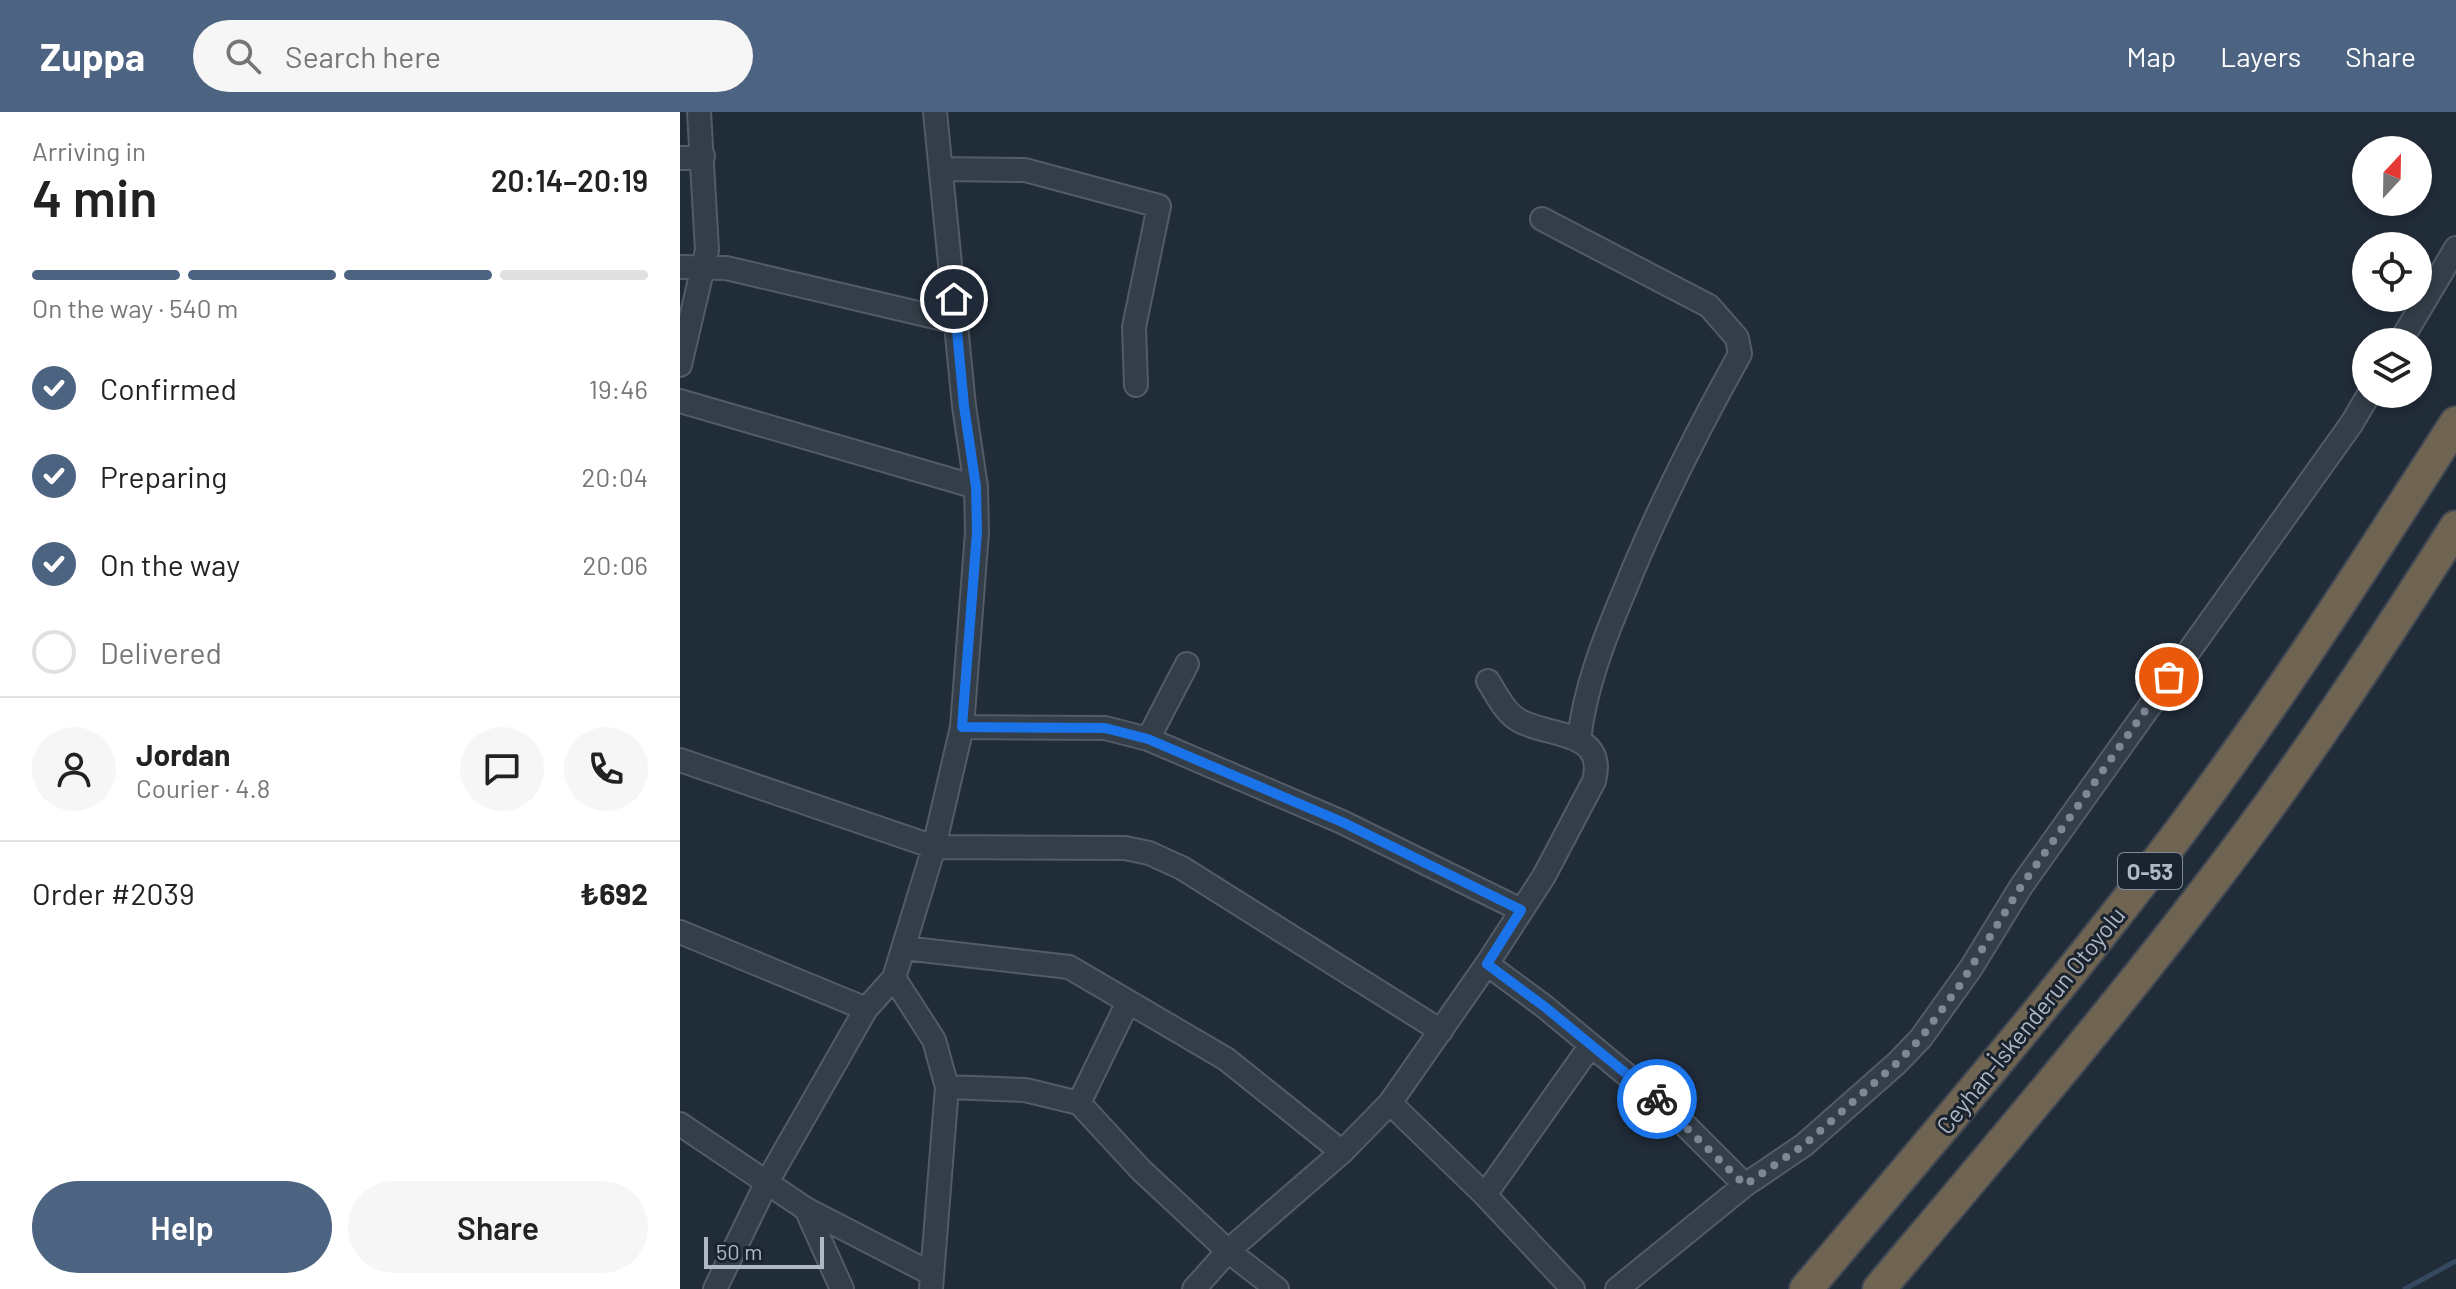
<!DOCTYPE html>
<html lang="en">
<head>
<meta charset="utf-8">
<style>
  :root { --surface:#fff; --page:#f6f6f6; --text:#222; --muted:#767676; --line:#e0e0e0; --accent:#4d6382 }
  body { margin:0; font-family:Barlow,sans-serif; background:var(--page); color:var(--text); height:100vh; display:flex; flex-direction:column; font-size:30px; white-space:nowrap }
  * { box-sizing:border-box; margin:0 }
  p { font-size:26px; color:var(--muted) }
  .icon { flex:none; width:44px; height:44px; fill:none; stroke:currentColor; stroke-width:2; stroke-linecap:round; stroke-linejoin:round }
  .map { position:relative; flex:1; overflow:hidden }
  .sheet { display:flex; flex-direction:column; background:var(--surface); width:680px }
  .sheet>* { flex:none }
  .needle { width:52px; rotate:22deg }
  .fabs { position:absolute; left:1672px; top:24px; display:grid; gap:16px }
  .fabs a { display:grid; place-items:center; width:80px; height:80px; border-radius:50%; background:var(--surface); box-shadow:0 4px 12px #0003; font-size:40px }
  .scale { position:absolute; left:24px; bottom:20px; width:120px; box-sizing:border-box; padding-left:8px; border:4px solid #afb8c6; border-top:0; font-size:22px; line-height:28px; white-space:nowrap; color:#afb8c6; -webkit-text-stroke:6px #1a232e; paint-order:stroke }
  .pin { position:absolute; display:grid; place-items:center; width:68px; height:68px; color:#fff; margin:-34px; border:4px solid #fff; border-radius:50%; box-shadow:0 2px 8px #0007 }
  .courier { position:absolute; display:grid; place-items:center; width:80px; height:80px; margin:-40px; border:6px solid #1a73e8; border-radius:50%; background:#fff; color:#222; box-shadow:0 2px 10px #0007 }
  .headline em { font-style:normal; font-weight:600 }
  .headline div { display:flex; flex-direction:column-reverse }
  .headline { display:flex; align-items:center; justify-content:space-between; height:136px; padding:0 32px }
  h1 { font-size:52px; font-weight:600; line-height:60px }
  .bar { display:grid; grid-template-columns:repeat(4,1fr); gap:12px 8px; align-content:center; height:96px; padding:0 32px }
  .bar i { height:10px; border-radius:6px; background:var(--line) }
  .bar .selected { background:var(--accent) }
  .bar p { grid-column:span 4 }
  .line { display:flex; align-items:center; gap:20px; padding:0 32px; border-top:2px solid var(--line) }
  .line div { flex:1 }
  .round { display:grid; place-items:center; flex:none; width:84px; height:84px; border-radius:42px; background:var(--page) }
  ol { padding:0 32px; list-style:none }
  li { display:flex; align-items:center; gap:24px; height:88px }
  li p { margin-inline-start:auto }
  li .icon { padding:8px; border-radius:50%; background:var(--accent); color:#fff; stroke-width:4 }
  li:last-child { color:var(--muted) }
  li i { width:44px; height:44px; border:4px solid var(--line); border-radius:50% }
  .primary-button { display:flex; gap:16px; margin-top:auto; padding:16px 32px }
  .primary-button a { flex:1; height:92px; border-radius:48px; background:var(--accent); color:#fff; font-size:32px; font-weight:600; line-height:92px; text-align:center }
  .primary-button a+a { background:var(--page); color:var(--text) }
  header { display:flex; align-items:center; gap:48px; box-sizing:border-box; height:112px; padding:0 40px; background:var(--accent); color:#fff }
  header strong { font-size:38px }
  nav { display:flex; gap:44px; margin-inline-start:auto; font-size:28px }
  .search { width:560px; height:72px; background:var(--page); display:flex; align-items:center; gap:20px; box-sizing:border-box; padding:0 28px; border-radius:44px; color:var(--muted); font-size:30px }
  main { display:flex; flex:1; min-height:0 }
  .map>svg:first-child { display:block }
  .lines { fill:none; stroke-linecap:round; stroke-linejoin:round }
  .stream { stroke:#344860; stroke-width:5 }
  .minor-casing { stroke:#525b67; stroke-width:26 }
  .highway-casing { stroke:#3f4854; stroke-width:36 }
  .minor { stroke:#343e49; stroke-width:22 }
  .highway { stroke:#6f6351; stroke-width:32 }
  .done { stroke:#7d8795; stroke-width:8; stroke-dasharray:0 14.4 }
  .route { stroke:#1a73e8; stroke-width:10 }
  .labels { text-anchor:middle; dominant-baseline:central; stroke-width:6; stroke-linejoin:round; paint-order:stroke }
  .shield { fill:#1a232e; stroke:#828b98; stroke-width:2 }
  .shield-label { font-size:22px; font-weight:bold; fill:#afb8c6 }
  .street-label { font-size:24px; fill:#afb8c6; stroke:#1a232e }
</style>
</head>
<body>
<header>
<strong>Zuppa</strong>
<div class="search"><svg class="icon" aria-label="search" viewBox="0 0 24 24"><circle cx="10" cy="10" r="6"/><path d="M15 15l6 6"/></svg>Search here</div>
<nav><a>Map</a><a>Layers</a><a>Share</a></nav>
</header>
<main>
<section class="sheet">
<div class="headline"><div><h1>4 min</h1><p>Arriving in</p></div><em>20:14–20:19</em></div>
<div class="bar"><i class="selected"></i><i class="selected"></i><i class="selected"></i><i></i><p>On the way · 540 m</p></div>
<ol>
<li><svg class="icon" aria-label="check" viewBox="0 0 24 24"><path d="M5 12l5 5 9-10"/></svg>Confirmed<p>19:46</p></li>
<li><svg class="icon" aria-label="check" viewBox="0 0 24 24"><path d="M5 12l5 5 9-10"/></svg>Preparing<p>20:04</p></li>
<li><svg class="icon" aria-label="check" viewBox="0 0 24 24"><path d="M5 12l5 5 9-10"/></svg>On the way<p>20:06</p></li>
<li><i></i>Delivered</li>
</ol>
<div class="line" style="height:144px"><a class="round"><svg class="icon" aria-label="person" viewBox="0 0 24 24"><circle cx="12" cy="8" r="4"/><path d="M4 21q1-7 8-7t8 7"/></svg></a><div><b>Jordan</b><p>Courier · 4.8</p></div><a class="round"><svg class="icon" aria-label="chat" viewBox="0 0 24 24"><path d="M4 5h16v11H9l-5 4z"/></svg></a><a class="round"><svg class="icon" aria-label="phone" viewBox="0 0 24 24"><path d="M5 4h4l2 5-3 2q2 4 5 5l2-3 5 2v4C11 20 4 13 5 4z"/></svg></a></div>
<div class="line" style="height:104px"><div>Order #2039</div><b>₺692</b></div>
<div class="primary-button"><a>Help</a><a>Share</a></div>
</section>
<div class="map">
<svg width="1776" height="1177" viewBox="0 0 1776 1177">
  <rect width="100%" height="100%" fill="#212c39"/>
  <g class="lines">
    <!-- stream -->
    <path class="stream" d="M1725,1177L1776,1149"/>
    <defs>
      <path id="minor" d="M0,46L23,44
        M262,57L345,58L479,94L454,215L456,273
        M862,107L1029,194L1057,226L1060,242C1017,319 977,398 944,480C924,527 905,576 899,627
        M0,155L46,156L276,210
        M1720,230L1776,136
        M0,253L27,138L19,0
        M0,289L296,375
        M282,615L425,616L468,627L662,710L841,798
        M468,627L507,552
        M0,648L254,735L445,736L469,741L502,756L761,919
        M0,820L186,897
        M224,836L389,855L546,947L662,1040
        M807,852L865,895L995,1003L1065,1073
        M214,866L254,928L267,975L251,1177
        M267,975L345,978L399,991L461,1058L548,1139L597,1177
        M399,991L448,890
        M710,991L805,1083L893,1177
        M0,1012L126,1097L252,1162
        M805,1083L911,933
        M126,1097L162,1177
        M35,1177L87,1070L186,897L214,866L254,735L282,615L297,420L296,375L284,294L255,0
        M514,1177L548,1139L662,1040L710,991L807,852L864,764L914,669C927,618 869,625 840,609C825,601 817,583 808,569
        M937,1177L1065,1073L1124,1033L1217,951L1241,926L1291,856L1342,773L1672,311L1689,282"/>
      <path id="highway" d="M1126,1177C1249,1032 1372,888 1487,737C1591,600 1683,456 1776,311
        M1199,1177C1312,1043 1426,909 1533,769C1620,656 1699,536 1776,415"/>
    </defs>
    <!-- minor casing -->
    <use href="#minor" class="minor-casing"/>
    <!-- highway casing -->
    <use href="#highway" class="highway-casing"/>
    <!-- minor -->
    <use href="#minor" class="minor"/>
    <!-- highway -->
    <use href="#highway" class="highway"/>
  </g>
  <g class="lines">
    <!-- done -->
    <path class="done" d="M977,987L1065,1073L1124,1033L1217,951L1241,926L1280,873L1342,773L1489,565"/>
    <!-- route -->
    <path class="route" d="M274,187L284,294L296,375L297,420L282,615L425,616L468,627L662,710L841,798L807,852L865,895L977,987"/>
  </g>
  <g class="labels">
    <!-- shield labels -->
    <rect class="shield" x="1438" y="741" width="64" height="36" rx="6"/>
    <g class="shield-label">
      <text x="1470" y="759">O-53</text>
    </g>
    <!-- street labels -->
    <g class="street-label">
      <text transform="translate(1350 908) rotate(-51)">Ceyhan-İskenderun Otoyolu</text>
    </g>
  </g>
</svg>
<div class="fabs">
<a><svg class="needle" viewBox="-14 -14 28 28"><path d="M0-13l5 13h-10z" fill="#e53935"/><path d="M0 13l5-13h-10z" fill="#767676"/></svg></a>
<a><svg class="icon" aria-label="locate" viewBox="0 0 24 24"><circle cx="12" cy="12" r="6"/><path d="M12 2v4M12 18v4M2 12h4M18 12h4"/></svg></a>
<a><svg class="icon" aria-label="layers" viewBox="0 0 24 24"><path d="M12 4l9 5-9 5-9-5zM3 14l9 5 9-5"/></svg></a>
</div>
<div class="scale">50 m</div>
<div class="pin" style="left:1489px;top:565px;background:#ea580c"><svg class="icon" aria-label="bag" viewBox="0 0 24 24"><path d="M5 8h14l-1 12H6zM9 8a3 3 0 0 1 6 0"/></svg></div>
<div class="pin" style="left:274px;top:187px;background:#1f2937"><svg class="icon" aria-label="home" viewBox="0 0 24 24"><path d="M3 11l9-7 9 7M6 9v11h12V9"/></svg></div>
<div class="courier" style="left:977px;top:987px"><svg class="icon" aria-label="bike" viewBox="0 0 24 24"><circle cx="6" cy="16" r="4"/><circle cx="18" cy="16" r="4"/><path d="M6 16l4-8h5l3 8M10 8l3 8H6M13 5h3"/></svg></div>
</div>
</main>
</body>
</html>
